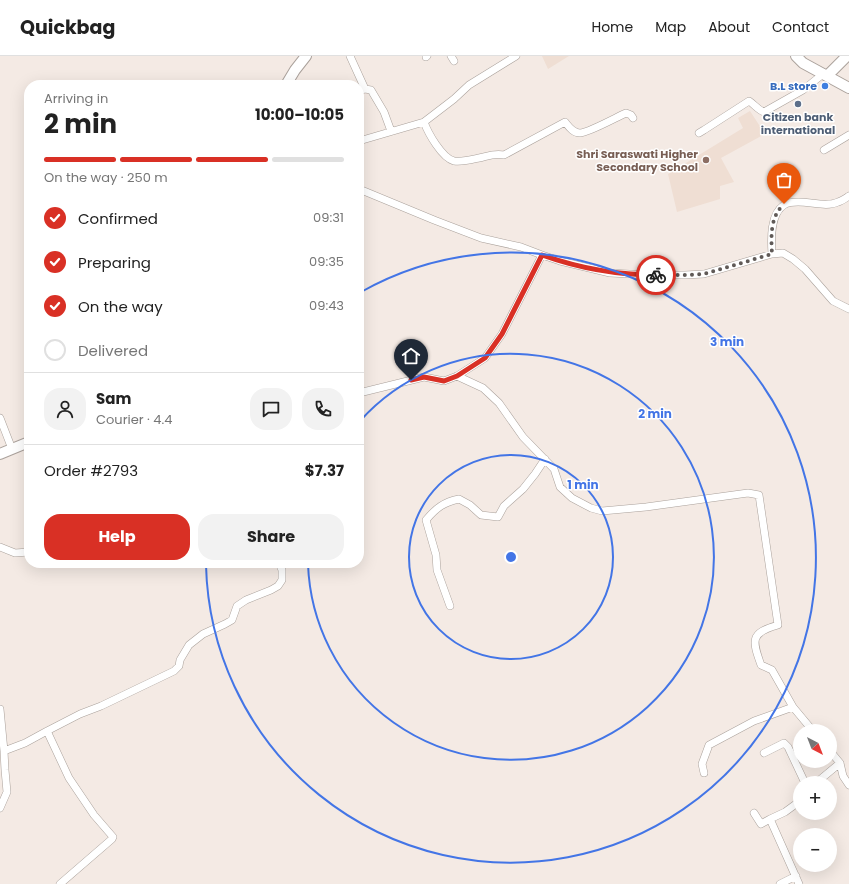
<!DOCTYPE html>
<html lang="en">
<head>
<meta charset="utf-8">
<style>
  :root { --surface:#fff; --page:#f2f2f2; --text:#222; --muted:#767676; --line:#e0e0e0; --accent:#d93025 }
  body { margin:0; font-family:Poppins,sans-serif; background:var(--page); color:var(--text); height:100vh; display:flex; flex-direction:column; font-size:15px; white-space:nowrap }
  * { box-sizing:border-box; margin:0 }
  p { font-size:13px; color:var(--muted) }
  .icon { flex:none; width:22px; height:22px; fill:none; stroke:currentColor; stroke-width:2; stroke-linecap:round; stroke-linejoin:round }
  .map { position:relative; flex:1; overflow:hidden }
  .details { position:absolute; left:24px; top:24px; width:340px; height:488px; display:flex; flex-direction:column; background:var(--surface); border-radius:16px; box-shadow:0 4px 16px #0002 }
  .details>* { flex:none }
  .needle { width:26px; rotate:138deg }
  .controls { position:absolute; left:793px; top:668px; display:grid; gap:8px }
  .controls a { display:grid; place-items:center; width:44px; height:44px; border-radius:50%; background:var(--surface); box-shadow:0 4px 16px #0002; font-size:20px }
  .pin { position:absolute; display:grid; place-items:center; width:34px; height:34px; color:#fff; margin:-41px -17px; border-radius:50% 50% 50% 0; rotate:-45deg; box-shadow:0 0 4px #0007 }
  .pin .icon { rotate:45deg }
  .courier { position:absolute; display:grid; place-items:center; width:40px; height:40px; margin:-20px; border:3px solid #d93025; border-radius:50%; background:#fff; color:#222; box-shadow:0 1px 5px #0007 }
  .head em { font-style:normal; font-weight:700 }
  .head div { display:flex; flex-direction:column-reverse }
  .head { display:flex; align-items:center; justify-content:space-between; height:68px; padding:0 20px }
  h1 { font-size:26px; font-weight:700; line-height:30px }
  .bar { display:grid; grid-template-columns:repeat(4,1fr); gap:6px 4px; align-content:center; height:48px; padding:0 20px }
  .bar i { height:5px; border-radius:3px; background:var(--line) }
  .bar .on { background:var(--accent) }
  .bar p { grid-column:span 4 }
  .line { display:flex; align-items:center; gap:10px; padding:0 20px; border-top:1px solid var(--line) }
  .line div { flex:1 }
  .round { display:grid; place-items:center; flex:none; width:42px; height:42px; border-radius:16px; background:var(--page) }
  ol { padding:0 20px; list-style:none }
  li { display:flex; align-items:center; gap:12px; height:44px }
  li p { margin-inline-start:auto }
  li .icon { padding:4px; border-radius:50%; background:var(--accent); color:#fff; stroke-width:4 }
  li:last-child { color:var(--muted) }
  li i { width:22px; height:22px; border:2px solid var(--line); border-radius:50% }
  .action { display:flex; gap:8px; margin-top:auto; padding:8px 20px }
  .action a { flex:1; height:46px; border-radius:16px; background:var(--accent); color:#fff; font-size:16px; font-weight:700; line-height:46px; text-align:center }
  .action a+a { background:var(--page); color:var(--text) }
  header { display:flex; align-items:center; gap:24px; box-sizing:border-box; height:56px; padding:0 20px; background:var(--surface); border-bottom:1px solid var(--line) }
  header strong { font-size:19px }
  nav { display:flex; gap:22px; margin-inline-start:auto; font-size:14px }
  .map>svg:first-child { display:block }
  .built { fill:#efded3 }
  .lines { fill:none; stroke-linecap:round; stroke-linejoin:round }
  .street-casing { stroke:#aaa19b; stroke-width:8 }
  .secondary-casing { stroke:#aaa19b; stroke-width:12 }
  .street { stroke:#fff; stroke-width:7 }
  .secondary { stroke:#fff; stroke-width:10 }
  .done { stroke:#605a57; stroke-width:4; stroke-dasharray:0 7.2 }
  .route { stroke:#d93025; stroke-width:5 }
  .ring { fill:none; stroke:#4375e6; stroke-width:2 }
  .shop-dot { fill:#3f7fe0; stroke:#fff; stroke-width:1.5 }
  .service-dot { fill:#5c6f8a; stroke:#fff; stroke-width:1.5 }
  .education-dot { fill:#8d6e63; stroke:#fff; stroke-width:1.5 }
  .labels { text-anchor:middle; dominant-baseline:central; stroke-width:3; stroke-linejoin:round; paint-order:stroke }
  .shop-label { font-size:11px; font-weight:bold; fill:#366cbe; stroke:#fff; text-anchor:end }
  .service-label { font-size:11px; font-weight:bold; fill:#4e5e75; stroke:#fff }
  .education-label { font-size:11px; font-weight:bold; fill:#785e54; stroke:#fff; text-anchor:end }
  .centre { fill:#4375e6; stroke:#fff; stroke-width:2 }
  .ring-label { font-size:12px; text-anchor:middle; font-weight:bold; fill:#4375e6; stroke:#fff; stroke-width:3; stroke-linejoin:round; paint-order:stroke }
</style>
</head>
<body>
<header>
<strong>Quickbag</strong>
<nav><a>Home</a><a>Map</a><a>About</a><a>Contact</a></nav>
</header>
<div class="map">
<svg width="849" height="828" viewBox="0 0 849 828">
  <rect width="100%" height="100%" fill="#f4eae4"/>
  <!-- built -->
  <path class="built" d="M542,0H569L548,13Z
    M750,55L765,78L721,102L734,126L720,130V143L677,156L668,118L743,72L738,62Z"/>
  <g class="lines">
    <defs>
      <path id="street" d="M350,0L365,33
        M426,0V1L427,0
        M451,0L454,5
        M359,35L365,33L371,34L384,56L391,75
        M424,66C428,77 442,102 454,105C463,106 470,104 479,102C488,100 494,97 504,99L565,66C569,71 573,77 580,77C588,77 617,61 626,57L631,59L633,62
        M699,77L704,74L749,45C754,48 758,54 764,56L803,34L823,18
        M359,85L424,66L454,43L469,29L516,0
        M824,94L849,79
        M359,133L434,164L481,182L521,191L542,199
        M772,198C771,183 770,158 784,149C790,145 803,146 811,147C819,148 830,150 838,146C842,145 846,142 849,140
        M457,320L483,332L499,347L523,381L554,413L560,431L572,442L591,452L602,455L646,451L748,437L759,439L778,569C750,577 752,584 761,609L772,614L793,651L813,675
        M359,337L424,321L444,325L457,320L485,302L502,278L542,199L560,205L610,217L649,219H685L704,218L772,198L783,197L793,203L805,213L833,245L849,253
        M0,362L12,393
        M0,491L15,497L29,496
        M450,550L437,514L436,499L426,464C436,452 444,446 459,443L470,449L481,459L498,461L504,450L523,433L535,418L545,403
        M0,653L4,695
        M47,675L69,722L94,759L113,781L112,783L60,828
        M830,695L840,707L843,720L849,729
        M764,697L784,687L788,691L805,727
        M704,717L702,708L709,689L754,665L793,651
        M816,727L840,707
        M0,752L7,736L5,714L4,695L25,687L47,675L80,658L101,650L174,615L179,610L180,604L189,589L203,578L225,568L232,564L237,550L246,544L271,534L278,530L282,524V514L279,507
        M754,757L761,768L770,763
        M780,828L796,820
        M799,828L770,763L785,756L800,745"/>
      <path id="secondary" d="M796,0L803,7L849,32
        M827,20L847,0
        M286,29L295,14L306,0
        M0,398L29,386"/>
    </defs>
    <!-- street casing -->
    <use href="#street" class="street-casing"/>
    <!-- secondary casing -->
    <use href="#secondary" class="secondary-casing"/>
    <!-- street -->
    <use href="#street" class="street"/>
    <!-- secondary -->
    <use href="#secondary" class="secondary"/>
  </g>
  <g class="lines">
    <!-- done -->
    <path class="done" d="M656,219H685L704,218L772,198C771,180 770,161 784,148"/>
    <!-- route -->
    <path class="route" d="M411,324L424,321L444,325L457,320L485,302L502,278L542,199C578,212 617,219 656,219"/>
  </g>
  <!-- distance rings -->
  <g class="ring">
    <circle cx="511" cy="501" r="102"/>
    <path d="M360 365A203 203 0 1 1 308 508"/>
    <path d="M361 236A305 305 0 1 1 206 509"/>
  </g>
  <!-- markers -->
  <circle class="shop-dot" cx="825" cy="30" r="4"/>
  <circle class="service-dot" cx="798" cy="48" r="4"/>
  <circle class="education-dot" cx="706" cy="104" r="4"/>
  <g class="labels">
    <!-- shop labels -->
    <g class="shop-label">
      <text x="817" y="30">B.L store</text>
    </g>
    <!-- service labels -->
    <g class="service-label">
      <text x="798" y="61">Citizen bank<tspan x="798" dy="13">international</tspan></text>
    </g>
    <!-- education labels -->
    <g class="education-label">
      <text x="698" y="98">Shri Saraswati Higher<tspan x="698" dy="13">Secondary School</tspan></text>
    </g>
  </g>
  <circle cx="511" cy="501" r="6" class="centre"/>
  <g class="ring-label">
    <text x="727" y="290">3 min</text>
    <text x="655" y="362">2 min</text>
    <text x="583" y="433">1 min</text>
  </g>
</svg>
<div class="controls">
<a><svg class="needle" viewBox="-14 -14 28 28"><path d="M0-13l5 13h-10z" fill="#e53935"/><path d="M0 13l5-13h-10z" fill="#767676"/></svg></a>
<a>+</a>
<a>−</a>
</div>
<div class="pin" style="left:784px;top:148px;background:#ea580c"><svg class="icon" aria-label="bag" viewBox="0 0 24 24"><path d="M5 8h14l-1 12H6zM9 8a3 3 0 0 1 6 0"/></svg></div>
<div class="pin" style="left:411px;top:324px;background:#1f2937"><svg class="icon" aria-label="home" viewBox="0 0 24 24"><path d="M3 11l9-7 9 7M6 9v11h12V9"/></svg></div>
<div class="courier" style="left:656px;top:219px"><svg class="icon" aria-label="bike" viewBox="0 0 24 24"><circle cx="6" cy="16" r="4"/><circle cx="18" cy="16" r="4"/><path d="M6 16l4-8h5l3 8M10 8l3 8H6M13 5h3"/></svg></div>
<section class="details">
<div class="head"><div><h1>2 min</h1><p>Arriving in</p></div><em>10:00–10:05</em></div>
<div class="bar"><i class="on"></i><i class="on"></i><i class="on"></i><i></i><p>On the way · 250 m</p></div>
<ol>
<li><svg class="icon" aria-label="check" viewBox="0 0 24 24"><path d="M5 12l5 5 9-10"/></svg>Confirmed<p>09:31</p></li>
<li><svg class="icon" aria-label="check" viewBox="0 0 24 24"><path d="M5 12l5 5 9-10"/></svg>Preparing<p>09:35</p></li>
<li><svg class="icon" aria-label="check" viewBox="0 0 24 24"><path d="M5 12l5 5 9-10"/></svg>On the way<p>09:43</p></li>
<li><i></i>Delivered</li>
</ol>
<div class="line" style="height:72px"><a class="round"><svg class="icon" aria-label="person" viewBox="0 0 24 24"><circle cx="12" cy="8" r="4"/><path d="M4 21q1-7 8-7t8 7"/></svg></a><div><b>Sam</b><p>Courier · 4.4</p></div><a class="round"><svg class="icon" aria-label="chat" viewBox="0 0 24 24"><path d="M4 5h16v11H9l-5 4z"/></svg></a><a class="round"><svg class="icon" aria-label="phone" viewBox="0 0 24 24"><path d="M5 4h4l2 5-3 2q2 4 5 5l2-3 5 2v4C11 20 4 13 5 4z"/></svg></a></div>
<div class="line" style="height:52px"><div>Order #2793</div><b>$7.37</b></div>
<div class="action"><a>Help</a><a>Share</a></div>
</section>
</div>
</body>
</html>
